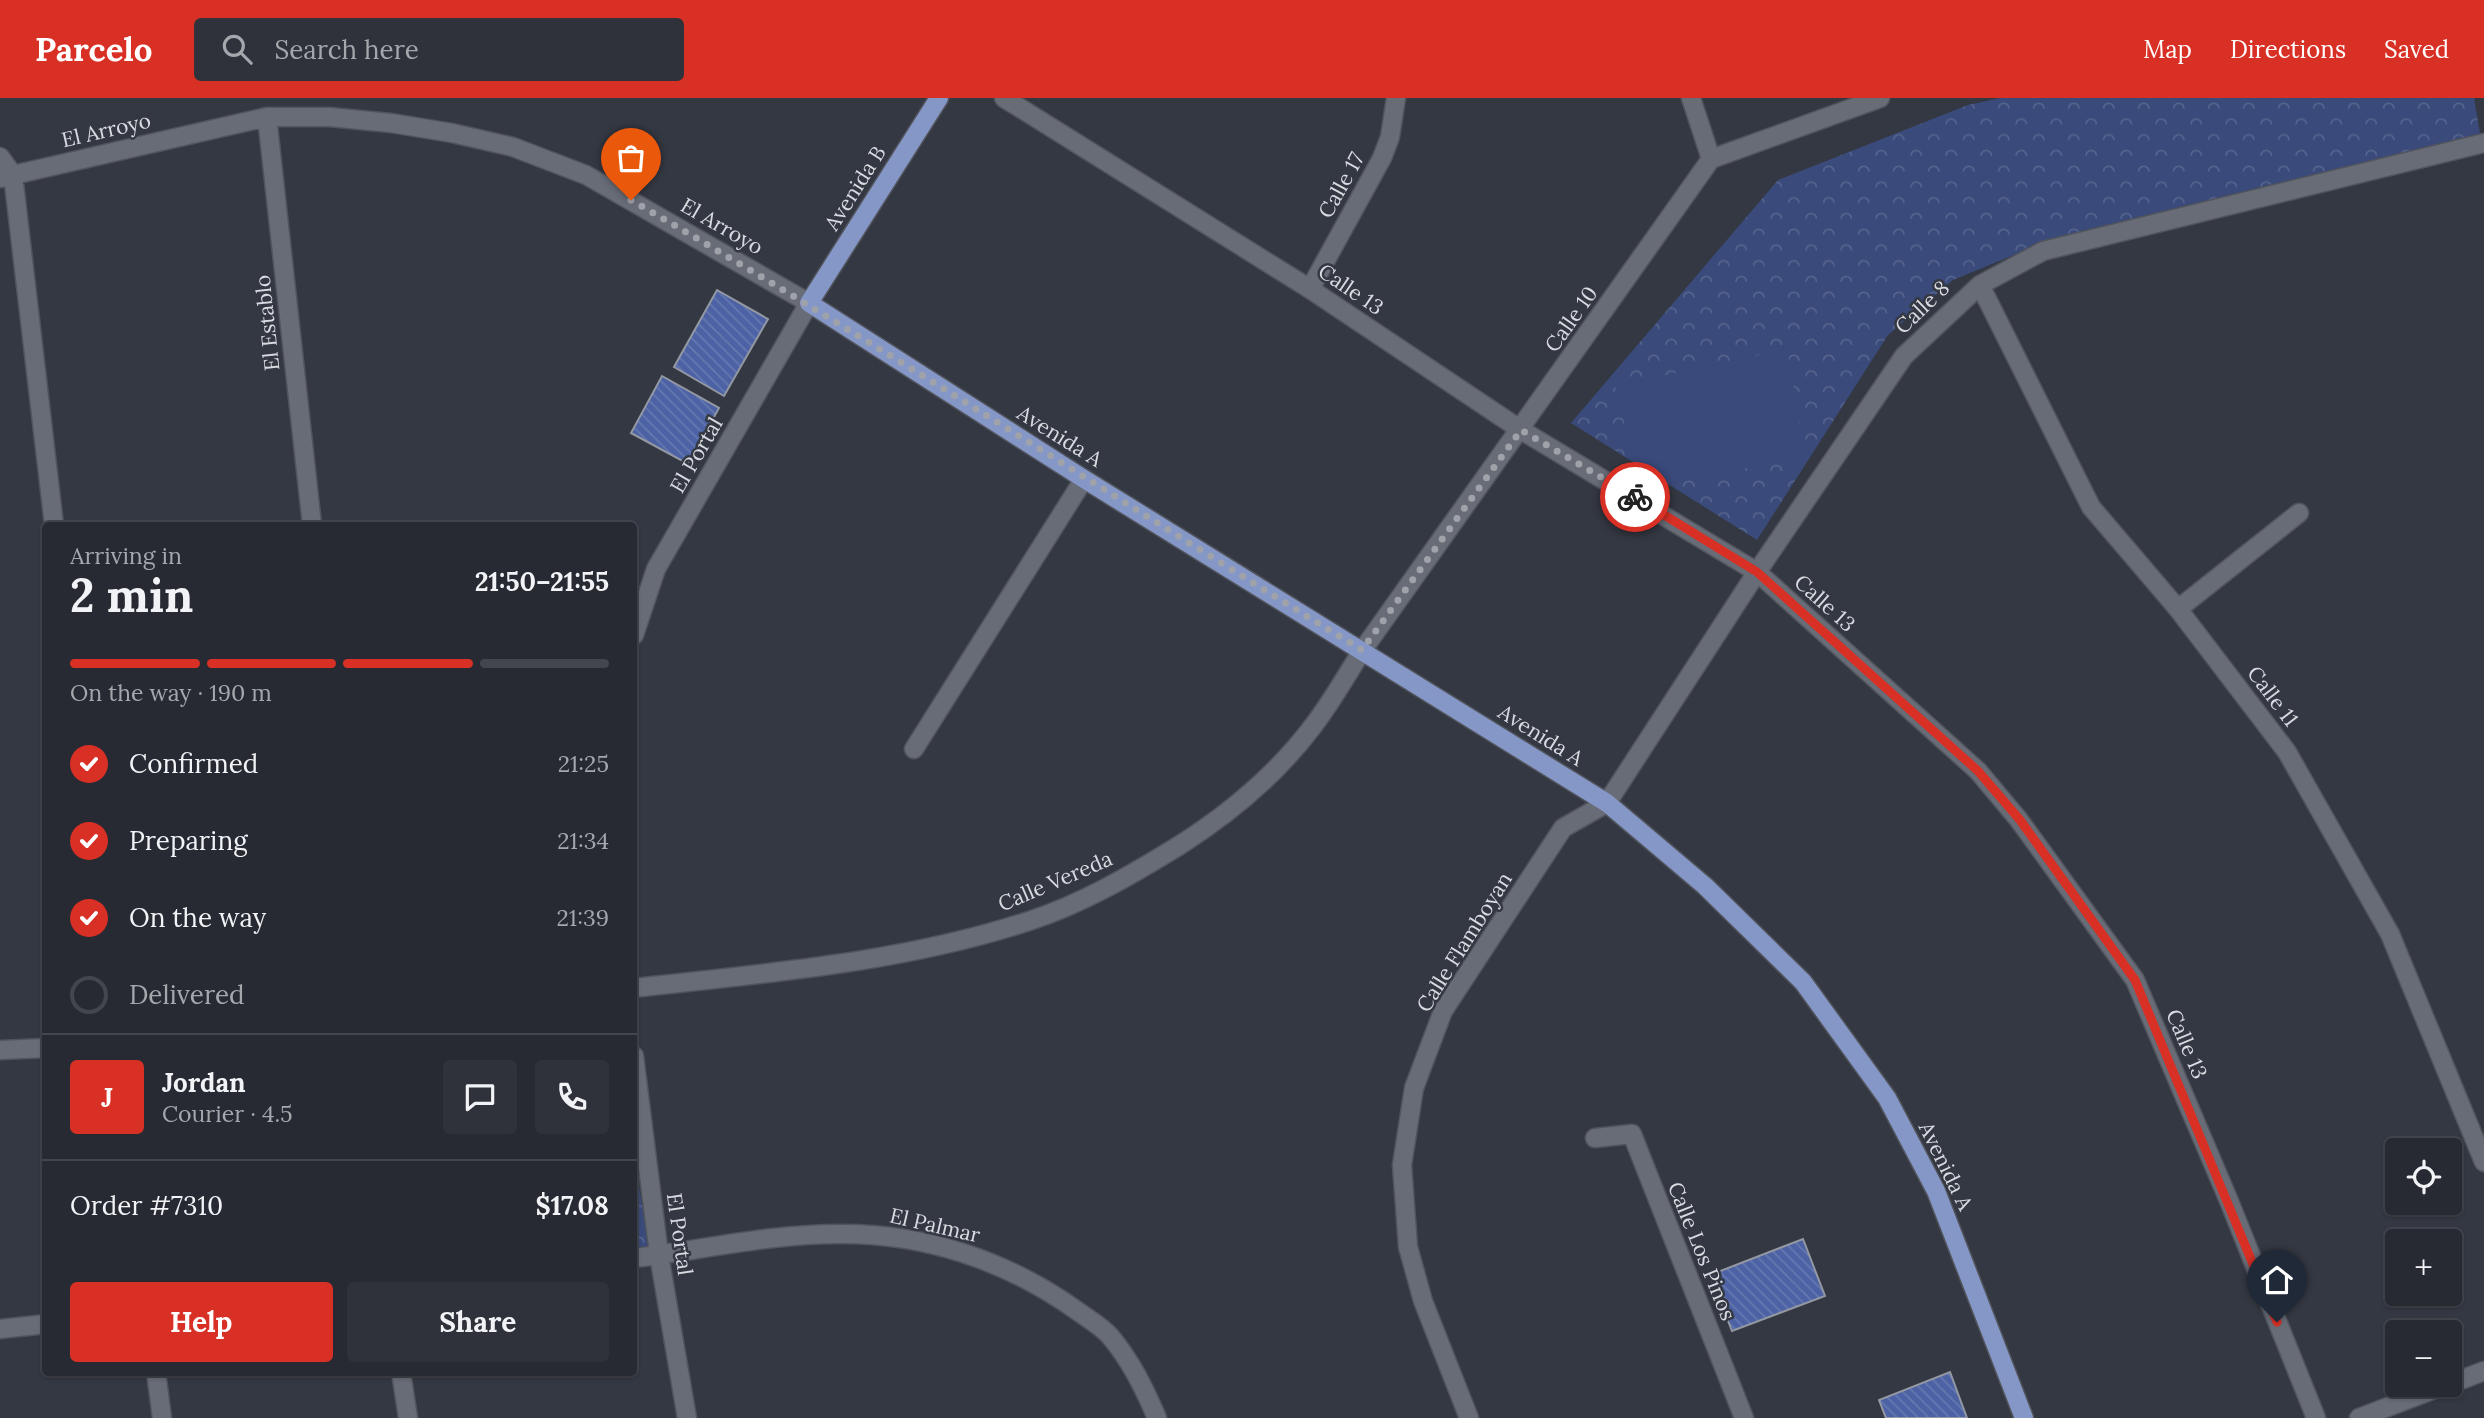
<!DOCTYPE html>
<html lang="en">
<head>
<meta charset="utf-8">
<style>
  :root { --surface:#272a32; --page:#2f323a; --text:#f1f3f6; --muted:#a4a7ac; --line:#43464d; --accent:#d93025 }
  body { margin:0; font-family:Lora,serif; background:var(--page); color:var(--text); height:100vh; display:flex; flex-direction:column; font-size:26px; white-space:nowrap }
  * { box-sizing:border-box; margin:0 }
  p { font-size:23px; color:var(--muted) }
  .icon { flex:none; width:38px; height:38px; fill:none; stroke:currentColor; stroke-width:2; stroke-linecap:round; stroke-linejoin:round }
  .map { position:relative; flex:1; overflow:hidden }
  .panel { position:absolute; left:42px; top:424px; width:595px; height:854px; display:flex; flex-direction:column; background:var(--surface); border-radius:7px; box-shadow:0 2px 5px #0004,0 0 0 2px var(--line) }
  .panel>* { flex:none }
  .buttons { position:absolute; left:2385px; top:1040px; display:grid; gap:14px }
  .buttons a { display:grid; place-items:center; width:77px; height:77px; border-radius:7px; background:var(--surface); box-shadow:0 2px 5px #0004,0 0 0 2px var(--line); font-size:35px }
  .pin { position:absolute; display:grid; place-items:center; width:60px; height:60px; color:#fff; margin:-72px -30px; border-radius:50% 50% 50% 0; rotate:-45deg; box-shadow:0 0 7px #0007 }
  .pin .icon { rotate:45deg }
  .courier { position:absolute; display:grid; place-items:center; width:70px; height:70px; margin:-35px; border:5px solid #d93025; border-radius:50%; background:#fff; color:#222; box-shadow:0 2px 9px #0007 }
  .head em { font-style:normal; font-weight:700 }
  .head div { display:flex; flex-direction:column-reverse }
  .head { display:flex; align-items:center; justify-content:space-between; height:119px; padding:0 28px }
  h1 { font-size:46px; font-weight:700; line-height:52px }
  .bar { display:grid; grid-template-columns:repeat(4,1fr); gap:10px 7px; align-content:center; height:84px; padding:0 28px }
  .bar i { height:9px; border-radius:5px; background:var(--line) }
  .bar .current { background:var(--accent) }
  .bar p { grid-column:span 4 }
  .line { display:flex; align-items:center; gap:18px; padding:0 28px; border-top:2px solid var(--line) }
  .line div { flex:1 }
  .round { display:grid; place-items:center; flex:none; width:74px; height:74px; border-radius:7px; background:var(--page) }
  ol { padding:0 28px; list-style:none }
  li { display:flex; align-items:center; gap:21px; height:77px }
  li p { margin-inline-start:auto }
  li .icon { padding:7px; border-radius:50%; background:var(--accent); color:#fff; stroke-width:4 }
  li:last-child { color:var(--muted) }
  li i { width:38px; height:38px; border:4px solid var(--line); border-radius:50% }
  .cta { display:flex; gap:14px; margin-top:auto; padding:14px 28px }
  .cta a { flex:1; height:80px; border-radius:7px; background:var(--accent); color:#fff; font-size:28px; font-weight:700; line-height:80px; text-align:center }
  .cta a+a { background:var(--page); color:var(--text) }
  header { display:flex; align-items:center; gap:42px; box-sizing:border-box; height:98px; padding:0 35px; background:var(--accent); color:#fff }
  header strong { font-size:33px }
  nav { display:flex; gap:38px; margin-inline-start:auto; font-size:24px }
  .search { width:490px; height:63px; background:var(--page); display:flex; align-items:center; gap:18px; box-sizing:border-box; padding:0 24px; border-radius:7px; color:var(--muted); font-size:26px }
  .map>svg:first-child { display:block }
  .park { fill:url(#park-crowns) }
  .pitch { fill:#394a7b }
  .building { fill:url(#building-back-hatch); stroke:#9398a3; stroke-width:2 }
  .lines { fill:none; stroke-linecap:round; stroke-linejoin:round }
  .minor-casing { stroke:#51545c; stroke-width:21 }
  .major-casing { stroke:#51545c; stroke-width:21 }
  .minor { stroke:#676c77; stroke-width:18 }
  .major { stroke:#8597c7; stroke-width:18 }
  .done { stroke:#9fa2a9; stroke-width:7; stroke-dasharray:0 12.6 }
  .route { stroke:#d93025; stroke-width:9 }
  .labels { text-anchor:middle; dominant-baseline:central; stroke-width:5; stroke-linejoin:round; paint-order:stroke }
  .street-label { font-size:21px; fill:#d9dbe1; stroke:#343842 }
</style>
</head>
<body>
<header>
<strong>Parcelo</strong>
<div class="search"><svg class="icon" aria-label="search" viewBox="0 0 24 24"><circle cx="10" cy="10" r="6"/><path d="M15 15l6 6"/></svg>Search here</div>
<nav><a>Map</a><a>Directions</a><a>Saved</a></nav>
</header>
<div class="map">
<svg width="2484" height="1320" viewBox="0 0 2484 1320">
  <defs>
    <pattern id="park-crowns" width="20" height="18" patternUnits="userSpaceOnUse" patternTransform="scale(1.75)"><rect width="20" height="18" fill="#394a7b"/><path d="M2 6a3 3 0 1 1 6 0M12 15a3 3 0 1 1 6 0" fill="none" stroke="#55648d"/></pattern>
    <pattern id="building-back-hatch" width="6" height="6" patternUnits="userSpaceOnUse" patternTransform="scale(1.75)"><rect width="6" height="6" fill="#4c62a4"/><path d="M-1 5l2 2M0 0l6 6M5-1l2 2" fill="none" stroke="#6578b0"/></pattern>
  </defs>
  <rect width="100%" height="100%" fill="#343842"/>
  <!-- park -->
  <path class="park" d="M2000,0H2474L2481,41L2048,143L1953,182L1888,237L1757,442L1571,325L1778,82L1968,7Z
    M634,1056L649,1152L634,1153Z"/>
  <!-- pitch -->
  <path class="pitch" d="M1787,251L1805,358L1641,392L1615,288Z"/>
  <!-- building -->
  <path class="building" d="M717,192L768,221L724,298L674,269Z
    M662,278L719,310L688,366L631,335Z
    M1803,1141L1825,1198L1732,1233L1710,1177Z
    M1950,1274L1967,1320H1886L1879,1302Z"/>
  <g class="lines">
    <defs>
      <path id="minor" d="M1004,0L1310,191L1521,332L1757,474L1978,673L2019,722L2135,882L2229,1103L2316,1320
        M1691,0L1711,61
        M267,19L312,427
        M0,59L13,77L54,427
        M0,80L267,19H329L391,25L452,35L513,49L586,77L809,205L656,471L634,537
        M1980,187L2091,409L2178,511L2287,654L2390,836L2484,1064
        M1310,191L1382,60L1390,39L1396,0
        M2178,511L2299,415
        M914,651L1084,381
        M634,890C766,875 901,865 1029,823C1082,806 1133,776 1180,747C1230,715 1277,676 1313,628C1331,605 1346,578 1362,553L1711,61L1880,0
        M0,952L46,950
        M634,958L659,1157L687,1320
        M1595,1040L1632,1036L1744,1320
        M634,1160C701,1152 770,1136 839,1136C925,1135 1007,1163 1076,1212C1087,1220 1101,1228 1110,1238C1131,1263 1144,1290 1157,1320
        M0,1231L46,1226
        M156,1274L162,1320
        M401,1274L408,1320
        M2450,1286L2484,1273
        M1469,1320L1423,1203L1408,1149L1402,1067L1414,990L1443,913L1563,730L1607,705L1757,474L1904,258L1980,187L2043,153L2484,45
        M2359,1320L2448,1286"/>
      <path id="major" d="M939,0L809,205L1084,381L1607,705L1705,788L1803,884L1887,1000L1936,1093L2024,1320"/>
    </defs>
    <!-- minor casing -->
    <use href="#minor" class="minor-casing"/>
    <!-- major casing -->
    <use href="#major" class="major-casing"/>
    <!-- minor -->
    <use href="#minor" class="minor"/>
    <!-- major -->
    <use href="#major" class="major"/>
  </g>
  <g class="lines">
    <!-- done -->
    <path class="done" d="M631,102C879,245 1118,403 1362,552L1521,332L1635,399"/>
    <!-- route -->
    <path class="route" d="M1635,399L1757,474L1978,673L2020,722L2135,882L2277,1224"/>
  </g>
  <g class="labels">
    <!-- street labels -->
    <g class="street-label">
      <text transform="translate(106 32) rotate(-13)">El Arroyo</text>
      <text transform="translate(1341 87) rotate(-61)">Calle 17</text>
      <text transform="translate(855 90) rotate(-58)">Avenida B</text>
      <text transform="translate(722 128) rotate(30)">El Arroyo</text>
      <text transform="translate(1351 191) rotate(34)">Calle 13</text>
      <text transform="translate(1922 209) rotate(-44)">Calle 8</text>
      <text transform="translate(1571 221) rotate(-55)">Calle 10</text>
      <text transform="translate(267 225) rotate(-96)">El Establo</text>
      <text transform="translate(1060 338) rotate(32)">Avenida A</text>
      <text transform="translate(696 357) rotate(-60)">El Portal</text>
      <text transform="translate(1825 505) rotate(42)">Calle 13</text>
      <text transform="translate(2273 598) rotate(53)">Calle 11</text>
      <text transform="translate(1541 637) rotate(32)">Avenida A</text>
      <text transform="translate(1055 783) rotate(-23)">Calle Vereda</text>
      <text transform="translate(1464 844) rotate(-58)">Calle Flamboyan</text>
      <text transform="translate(2187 946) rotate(67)">Calle 13</text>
      <text transform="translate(1946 1068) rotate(64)">Avenida A</text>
      <text transform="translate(935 1127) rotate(13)">El Palmar</text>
      <text transform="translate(680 1136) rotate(82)">El Portal</text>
      <text transform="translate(1702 1153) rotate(68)">Calle Los Pinos</text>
    </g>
  </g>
</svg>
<div class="buttons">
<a><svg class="icon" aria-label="locate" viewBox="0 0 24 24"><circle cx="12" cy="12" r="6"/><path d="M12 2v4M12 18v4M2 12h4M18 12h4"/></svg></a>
<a>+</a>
<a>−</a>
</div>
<div class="pin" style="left:631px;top:102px;background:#ea580c"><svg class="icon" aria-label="bag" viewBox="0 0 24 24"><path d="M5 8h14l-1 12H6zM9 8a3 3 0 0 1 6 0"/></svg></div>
<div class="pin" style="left:2277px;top:1224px;background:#1f2937"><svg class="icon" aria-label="home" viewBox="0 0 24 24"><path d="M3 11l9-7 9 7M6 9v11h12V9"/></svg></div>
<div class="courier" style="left:1635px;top:399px"><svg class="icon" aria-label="bike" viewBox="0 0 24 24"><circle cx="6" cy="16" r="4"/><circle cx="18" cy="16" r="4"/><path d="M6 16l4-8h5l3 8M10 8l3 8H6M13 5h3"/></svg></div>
<section class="panel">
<div class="head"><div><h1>2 min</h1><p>Arriving in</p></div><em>21:50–21:55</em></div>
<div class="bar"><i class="current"></i><i class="current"></i><i class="current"></i><i></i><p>On the way · 190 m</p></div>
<ol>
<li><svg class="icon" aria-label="check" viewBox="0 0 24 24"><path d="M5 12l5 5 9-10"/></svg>Confirmed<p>21:25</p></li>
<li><svg class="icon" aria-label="check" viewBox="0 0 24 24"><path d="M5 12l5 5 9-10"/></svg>Preparing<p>21:34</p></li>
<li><svg class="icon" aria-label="check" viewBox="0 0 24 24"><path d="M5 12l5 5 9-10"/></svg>On the way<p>21:39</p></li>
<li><i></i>Delivered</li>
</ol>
<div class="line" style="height:126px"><b class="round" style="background:var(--accent);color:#fff">J</b><div><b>Jordan</b><p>Courier · 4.5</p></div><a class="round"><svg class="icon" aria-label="chat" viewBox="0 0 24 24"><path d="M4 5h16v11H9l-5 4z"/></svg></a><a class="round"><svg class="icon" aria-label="phone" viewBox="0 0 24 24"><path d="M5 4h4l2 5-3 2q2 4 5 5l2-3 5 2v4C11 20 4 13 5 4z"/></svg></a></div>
<div class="line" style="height:91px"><div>Order #7310</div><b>$17.08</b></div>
<div class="cta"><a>Help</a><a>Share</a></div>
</section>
</div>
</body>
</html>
